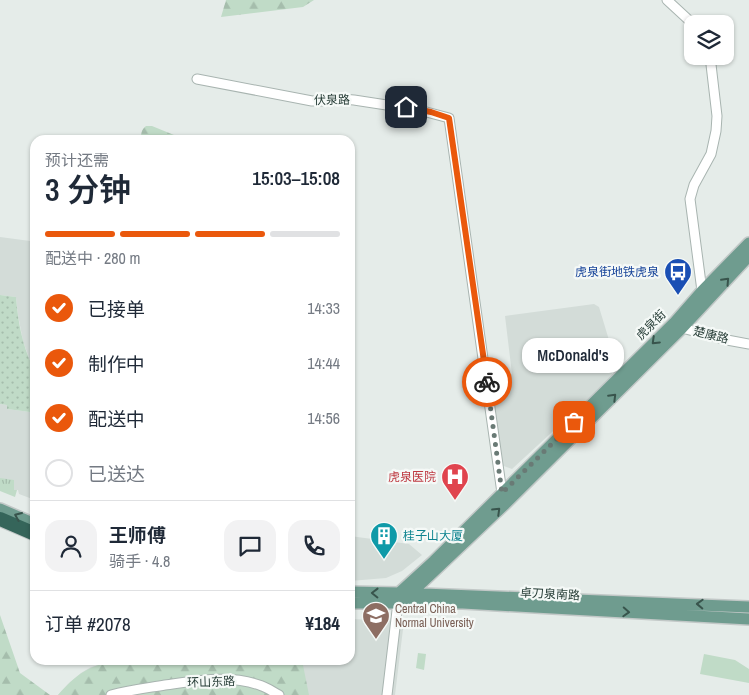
<!DOCTYPE html>
<html lang="zh">
<head>
<meta charset="utf-8">
<style>
  :root { --surface:#fff; --page:#f2f2f3; --text:#1f2937; --muted:#747a83; --line:#e0e1e3; --accent:#ea580c }
  body { margin:0; font-family:"Archivo Narrow","Noto Sans SC",sans-serif; background:var(--page); color:var(--text); height:100vh; display:flex; flex-direction:column; font-size:19px; white-space:nowrap }
  * { box-sizing:border-box; margin:0 }
  p { font-size:16px; color:var(--muted) }
  .icon { flex:none; width:28px; height:28px; fill:none; stroke:currentColor; stroke-width:2; stroke-linecap:round; stroke-linejoin:round }
  .map { position:relative; flex:1; overflow:hidden }
  .drawer { position:absolute; left:30px; top:135px; width:325px; height:530px; display:flex; flex-direction:column; background:var(--surface); border-radius:15px; box-shadow:0 1px 4px #0004 }
  .drawer>* { flex:none }
  .fabs { position:absolute; left:684px; top:15px; display:grid; gap:10px }
  .fabs a { display:grid; place-items:center; width:50px; height:50px; border-radius:10px; background:var(--surface); box-shadow:0 1px 4px #0004; font-size:25px }
  .pin { position:absolute; display:grid; place-items:center; width:42px; height:42px; color:#fff; margin:-21px; border-radius:10px; box-shadow:0 2px 8px #0006 }
  .courier { position:absolute; display:grid; place-items:center; width:50px; height:50px; margin:-25px; border:4px solid #ea580c; border-radius:50%; background:#fff; color:#222; box-shadow:0 1px 6px #0007 }
  .bubble { position:absolute; height:35px; border-radius:15px; background:var(--surface); box-shadow:0 1px 4px #0004; font-size:16px; font-weight:600; line-height:35px; text-align:center }
  .head em { font-style:normal; font-weight:600 }
  .head div { display:flex; flex-direction:column-reverse }
  .head { display:flex; align-items:center; justify-content:space-between; height:85px; padding:0 15px }
  h1 { font-size:32px; font-weight:600; line-height:38px }
  .bar { display:grid; grid-template-columns:repeat(4,1fr); gap:8px 5px; align-content:center; height:60px; padding:0 15px }
  .bar i { height:6px; border-radius:4px; background:var(--line) }
  .bar .active { background:var(--accent) }
  .bar p { grid-column:span 4 }
  .line { display:flex; align-items:center; gap:12px; padding:0 15px; border-top:1px solid var(--line) }
  .line div { flex:1 }
  .round { display:grid; place-items:center; flex:none; width:52px; height:52px; border-radius:15px; background:var(--page) }
  ol { padding:0 15px; list-style:none }
  li { display:flex; align-items:center; gap:15px; height:55px }
  li p { margin-inline-start:auto }
  li .icon { padding:5px; border-radius:50%; background:var(--accent); color:#fff; stroke-width:4 }
  li:last-child { color:var(--muted) }
  li i { width:28px; height:28px; border:2px solid var(--line); border-radius:50% }
  .map>svg:first-child { display:block }
  .built { fill:#d3dcd8 }
  .grass { fill:url(#grass-tufts) }
  .forest { fill:url(#forest-firs) }
  .park { fill:url(#park-dots) }
  .pitch { fill:#c0dbc7 }
  .lines { fill:none; stroke-linecap:round; stroke-linejoin:round }
  .minor-casing { stroke:#a8b4b0; stroke-width:11 }
  .major-casing { stroke:#c2c8c7; stroke-width:14 }
  .highway-casing { stroke:#c2c8c7; stroke-width:16 }
  .minor { stroke:#fff; stroke-width:9 }
  .major { stroke:#6f9c8f; stroke-width:11 }
  .highway { stroke:#35655a; stroke-width:14 }
  .oneway { stroke:#38544c }
  .done { stroke:#697a75; stroke-width:5; stroke-dasharray:0 9 }
  .route { stroke:#ea580c; stroke-width:6 }
  .labels { text-anchor:middle; dominant-baseline:central; stroke-width:4.5; stroke-linejoin:round; paint-order:stroke }
  .street-label { font-size:12px; fill:#263c36; stroke:#f5f9f7 }
  .transit-label { font-size:12px; fill:#164399; stroke:#f5f9f7; text-anchor:end }
  .health-label { font-size:12px; fill:#be3a42; stroke:#f5f9f7; text-anchor:end }
  .culture-label { font-size:12px; fill:#0d838f; stroke:#f5f9f7; text-anchor:start }
  .education-label { font-size:12px; fill:#785e54; stroke:#f5f9f7; text-anchor:start }
</style>
</head>
<body>
<div class="map">
<svg width="749" height="695" viewBox="0 0 749 695">
  <defs>
    <pattern id="grass-tufts" width="24" height="20" patternUnits="userSpaceOnUse" patternTransform="scale(1.25)"><rect width="24" height="20" fill="#c0dbc7"/><path d="M3 7l-1-3M5 7V3M7 7l1-3M15 17l-1-3M17 17v-4M19 17l1-3" fill="none" stroke="#a5bdac"/></pattern>
    <pattern id="forest-firs" width="22" height="20" patternUnits="userSpaceOnUse" patternTransform="scale(1.25)"><rect width="22" height="20" fill="#c0dbc7"/><path d="M5 1l3.5 6h-7zM16 11l3.5 6h-7z" fill="#a5bdac"/></pattern>
    <pattern id="park-dots" width="8" height="8" patternUnits="userSpaceOnUse" patternTransform="scale(1.25)"><rect width="8" height="8" fill="#c0dbc7"/><path d="M2 2h.1M6 6h.1" fill="none" stroke="#a5bdac" stroke-width="1.8" stroke-linecap="round"/></pattern>
  </defs>
  <rect width="100%" height="100%" fill="#e5ece9"/>
  <!-- built -->
  <path class="built" d="M35,232V368H33L30,361L23,341L18,315L16,297L0,295V237L30,241L32,234Z
    M594,304L599,307L612,350L603,364L614,375L512,469L501,465L490,377L512,374L505,316Z
    M0,404L7,405V409L30,412L35,416V500L19,494L18,490H14L0,478Z
    M350,536L409,544L422,555L402,571L386,578L350,581Z
    M350,619L404,621L395,695H58L68,684L81,673L91,667L112,662L128,660H350Z"/>
  <!-- grass -->
  <path class="grass" d="M0,478L14,480V490H17L15,497L0,491Z"/>
  <!-- forest -->
  <path class="forest" d="M226,0H314L303,7L221,17Z
    M146,126H152L174,135L172,140H141C141,134 141,130 146,126Z
    M0,615L20,673L50,695H0Z
    M128,660H302L309,695H58C81,669 94,663 128,660Z"/>
  <!-- park -->
  <path class="park" d="M0,295L16,297C18,321 22,345 33,367L35,368V416L30,412L7,409V405L0,404Z"/>
  <!-- pitch -->
  <path class="pitch" d="M418,653L426,654L424,670L416,668Z
    M704,654L735,660L749,669V683L700,674Z"/>
  <g class="lines">
    <defs>
      <path id="minor" d="M667,0L693,24
        M197,79L312,101H326L342,99L354,100L419,110L449,118L502,493
        M702,291L690,199L694,185L711,154L716,131L717,116L710,56
        M678,326L682,328L727,340L749,344
        M111,695C129,690 147,688 165,685C196,681 231,674 262,686C268,688 273,692 279,695
        M387,695L398,602"/>
      <path id="major" d="M0,509L35,524
        M350,592L399,593L749,607
        M399,593L434,561L674,323L702,291L749,243
        M410,594L504,505L682,328L749,256
        M350,603H463L749,619"/>
      <path id="highway" d="M0,519L35,534"/>
    </defs>
    <!-- minor casing -->
    <use href="#minor" class="minor-casing"/>
    <!-- major casing -->
    <use href="#major" class="major-casing"/>
    <!-- highway casing -->
    <use href="#highway" class="highway-casing"/>
    <!-- minor -->
    <use href="#minor" class="minor"/>
    <!-- major -->
    <use href="#major" class="major"/>
    <!-- highway -->
    <use href="#highway" class="highway"/>
  </g>
  <!-- one-way arrows -->
  <defs><path id="oneway-chevron" d="M-2-3.5L2.5 0L-2 3.5" fill="none" stroke-width="1.6" stroke-linecap="round" stroke-linejoin="round" transform="scale(1.25)"/></defs>
  <g class="oneway">
    <use href="#oneway-chevron" transform="translate(726 281) rotate(-47)"/>
    <use href="#oneway-chevron" transform="translate(655 341) rotate(136)"/>
    <use href="#oneway-chevron" transform="translate(613 397) rotate(-45)"/>
    <use href="#oneway-chevron" transform="translate(497 511) rotate(-44)"/>
    <use href="#oneway-chevron" transform="translate(18 516) rotate(-157)"/>
    <use href="#oneway-chevron" transform="translate(375 593) rotate(-179)"/>
    <use href="#oneway-chevron" transform="translate(700 604) rotate(-178)"/>
    <use href="#oneway-chevron" transform="translate(626 612) rotate(3)"/>
  </g>
  <g class="lines">
    <!-- done -->
    <path class="done" d="M487,382L502,493L574,422"/>
    <!-- route -->
    <path class="route" d="M406,107L431,112L449,118L487,382"/>
  </g>
  <!-- icons -->
  <defs>
    <symbol id="bus-pin" viewBox="-11 -11 22 30"><path d="M0 17L-7.5 6A9.5 9.5 0 1 1 7.5 6Z" fill="#1a4fb4" stroke="#f5f9f7"/><path d="M-5-6H5V4H4V6H2V4H-2V6H-4V4H-5ZM-3.5-4V0h7V-4ZM-3.5 1.2v1.5H-2V1.2ZM2 1.2v1.5H3.5V1.2Z" fill="#fff"/></symbol>
    <symbol id="hospital-pin" viewBox="-11 -11 22 30"><path d="M0 17L-7.5 6A9.5 9.5 0 1 1 7.5 6Z" fill="#e0444e" stroke="#f5f9f7"/><path d="M-5-5h3v3.5h4V-5h3V5h-3V1.5h-4V5h-3Z" fill="#fff"/></symbol>
    <symbol id="building-pin" viewBox="-11 -11 22 30"><path d="M0 17L-7.5 6A9.5 9.5 0 1 1 7.5 6Z" fill="#0f9aa8" stroke="#f5f9f7"/><path d="M-4-6H4V6H1V3H-1V6H-4ZM-2.5-4.3h1.7v1.8h-1.7ZM.8-4.3h1.7v1.8H.8ZM-2.5-1h1.7V.8h-1.7ZM.8-1h1.7V.8H.8Z" fill="#fff"/></symbol>
    <symbol id="university-pin" viewBox="-11 -11 22 30"><path d="M0 17L-7.5 6A9.5 9.5 0 1 1 7.5 6Z" fill="#8d6e63" stroke="#f5f9f7"/><path d="M0-5L7-2L0 1L-7-2ZM-4 1L0 2.5L4 1V4Q0 6-4 4Z" fill="#fff"/></symbol>
  </defs>
  <g fill-rule="evenodd">
    <use href="#bus-pin" x="662" y="256" width="32" height="43"/>
    <use href="#hospital-pin" x="439" y="461" width="32" height="43"/>
    <use href="#building-pin" x="368" y="520" width="32" height="43"/>
    <use href="#university-pin" x="360" y="600" width="32" height="43"/>
  </g>
  <g class="labels">
    <!-- street labels -->
    <g class="street-label">
      <text transform="translate(332 100) rotate(-1)">伏泉路</text>
      <text transform="translate(651 325) rotate(-45)">虎泉街</text>
      <text transform="translate(711 335) rotate(14)">楚康路</text>
      <text transform="translate(550 594) rotate(3)">卓刀泉南路</text>
      <text transform="translate(211 682) rotate(-2)">环山东路</text>
    </g>
    <!-- transit labels -->
    <g class="transit-label">
      <text x="659" y="272">虎泉街地铁虎泉</text>
    </g>
    <!-- health labels -->
    <g class="health-label">
      <text x="436" y="477">虎泉医院</text>
    </g>
    <!-- culture labels -->
    <g class="culture-label">
      <text x="403" y="536">桂子山大厦</text>
    </g>
    <!-- education labels -->
    <g class="education-label">
      <text x="395" y="609">Central China<tspan x="395" dy="14">Normal University</tspan></text>
    </g>
  </g>
</svg>
<div class="fabs">
<a><svg class="icon" aria-label="layers" viewBox="0 0 24 24"><path d="M12 4l9 5-9 5-9-5zM3 14l9 5 9-5"/></svg></a>
</div>
<div class="pin" style="left:574px;top:422px;background:#ea580c"><svg class="icon" aria-label="bag" viewBox="0 0 24 24"><path d="M5 8h14l-1 12H6zM9 8a3 3 0 0 1 6 0"/></svg></div>
<div class="pin" style="left:406px;top:107px;background:#1f2937"><svg class="icon" aria-label="home" viewBox="0 0 24 24"><path d="M3 11l9-7 9 7M6 9v11h12V9"/></svg></div>
<div class="courier" style="left:487px;top:382px"><svg class="icon" aria-label="bike" viewBox="0 0 24 24"><circle cx="6" cy="16" r="4"/><circle cx="18" cy="16" r="4"/><path d="M6 16l4-8h5l3 8M10 8l3 8H6M13 5h3"/></svg></div>
<div class="bubble" style="left:522px;top:338px;width:102px">McDonald's</div>
<section class="drawer">
<div class="head"><div><h1>3 分钟</h1><p>预计还需</p></div><em>15:03–15:08</em></div>
<div class="bar"><i class="active"></i><i class="active"></i><i class="active"></i><i></i><p>配送中 · 280 m</p></div>
<ol>
<li><svg class="icon" aria-label="check" viewBox="0 0 24 24"><path d="M5 12l5 5 9-10"/></svg>已接单<p>14:33</p></li>
<li><svg class="icon" aria-label="check" viewBox="0 0 24 24"><path d="M5 12l5 5 9-10"/></svg>制作中<p>14:44</p></li>
<li><svg class="icon" aria-label="check" viewBox="0 0 24 24"><path d="M5 12l5 5 9-10"/></svg>配送中<p>14:56</p></li>
<li><i></i>已送达</li>
</ol>
<div class="line" style="height:90px"><a class="round"><svg class="icon" aria-label="person" viewBox="0 0 24 24"><circle cx="12" cy="8" r="4"/><path d="M4 21q1-7 8-7t8 7"/></svg></a><div><b>王师傅</b><p>骑手 · 4.8</p></div><a class="round"><svg class="icon" aria-label="chat" viewBox="0 0 24 24"><path d="M4 5h16v11H9l-5 4z"/></svg></a><a class="round"><svg class="icon" aria-label="phone" viewBox="0 0 24 24"><path d="M5 4h4l2 5-3 2q2 4 5 5l2-3 5 2v4C11 20 4 13 5 4z"/></svg></a></div>
<div class="line" style="height:65px"><div>订单 #2078</div><b>¥184</b></div>
</section>
</div>
</body>
</html>
